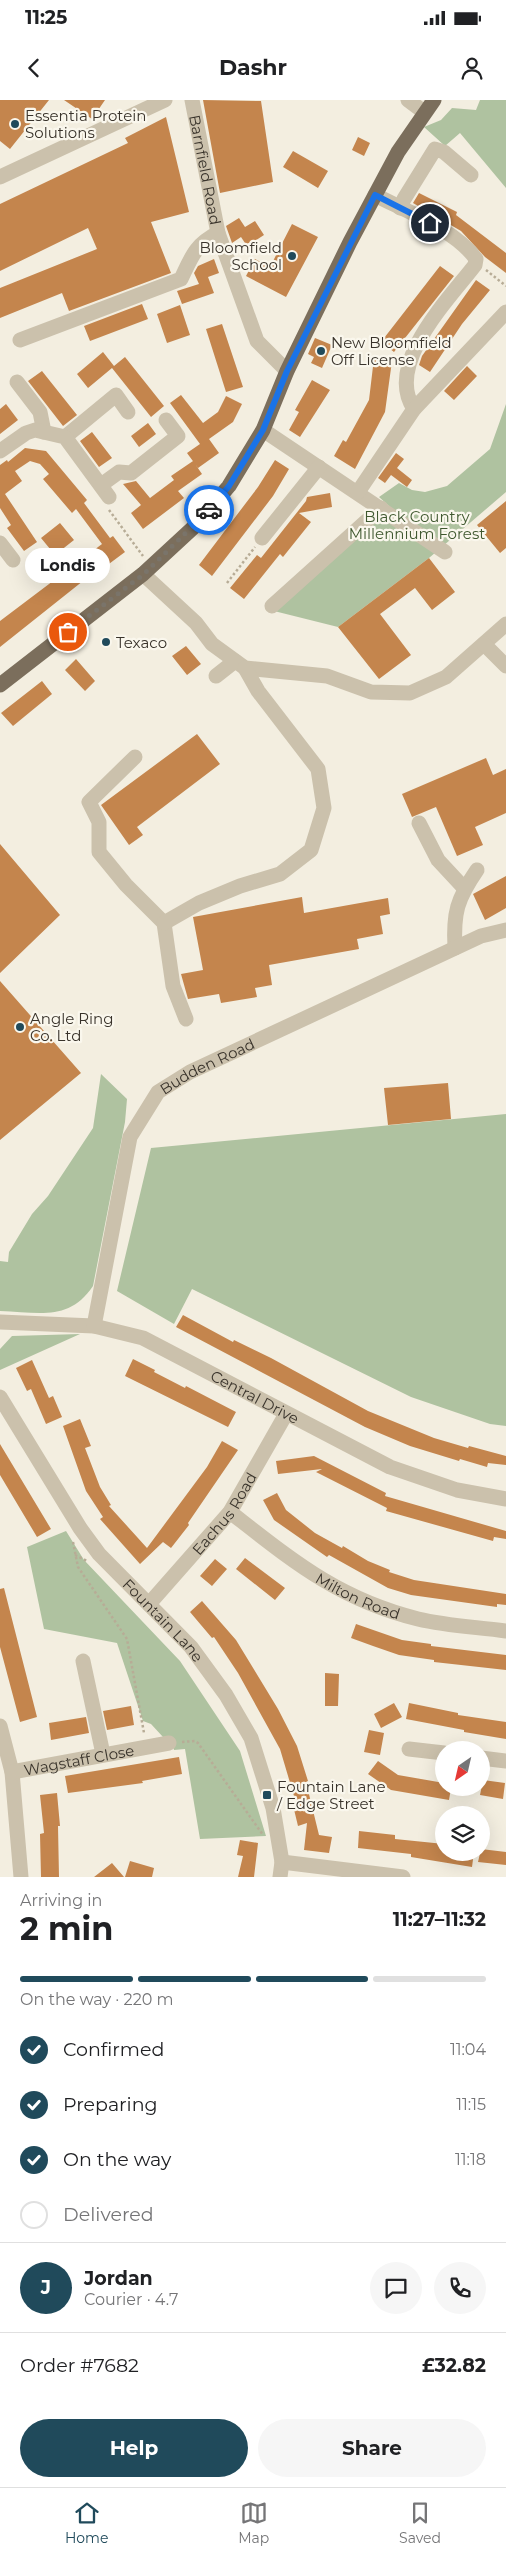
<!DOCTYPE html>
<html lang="en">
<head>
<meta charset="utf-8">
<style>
  :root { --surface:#fff; --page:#f6f6f6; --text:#202124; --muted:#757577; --line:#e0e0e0; --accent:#204a5b }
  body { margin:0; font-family:Montserrat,sans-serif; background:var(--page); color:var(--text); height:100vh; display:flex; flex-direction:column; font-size:19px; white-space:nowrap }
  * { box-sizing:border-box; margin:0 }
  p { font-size:16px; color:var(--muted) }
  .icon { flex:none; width:28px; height:28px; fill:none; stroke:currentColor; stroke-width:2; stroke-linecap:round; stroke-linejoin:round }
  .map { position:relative; height:1777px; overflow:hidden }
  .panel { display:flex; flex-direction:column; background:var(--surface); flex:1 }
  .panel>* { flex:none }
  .needle { width:32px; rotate:214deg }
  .fabs { position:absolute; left:435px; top:1641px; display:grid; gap:10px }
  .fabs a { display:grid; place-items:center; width:55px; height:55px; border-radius:50%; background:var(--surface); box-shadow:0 5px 20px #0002; font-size:25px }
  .pin { position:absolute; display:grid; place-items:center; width:42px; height:42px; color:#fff; margin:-21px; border:2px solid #fff; border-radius:50%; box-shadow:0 1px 5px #0007 }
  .courier { position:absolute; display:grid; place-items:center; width:50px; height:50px; margin:-25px; border:4px solid #1a73e8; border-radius:50%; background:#fff; color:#222; box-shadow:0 1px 6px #0007 }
  .bubble { position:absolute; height:35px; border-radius:18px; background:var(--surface); box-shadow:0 5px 20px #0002; font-size:16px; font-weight:700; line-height:35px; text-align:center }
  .overview em { font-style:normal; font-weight:700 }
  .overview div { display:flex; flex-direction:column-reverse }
  .overview { display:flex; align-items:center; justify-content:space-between; height:85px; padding:0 20px }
  h1 { font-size:32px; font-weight:700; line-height:38px }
  .bar { display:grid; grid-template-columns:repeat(4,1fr); gap:8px 5px; align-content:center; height:60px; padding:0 20px }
  .bar i { height:6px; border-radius:4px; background:var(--line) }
  .bar .on { background:var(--accent) }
  .bar p { grid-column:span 4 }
  .line { display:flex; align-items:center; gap:12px; padding:0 20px; border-top:1px solid var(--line) }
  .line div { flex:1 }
  .round { display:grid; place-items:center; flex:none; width:52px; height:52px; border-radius:26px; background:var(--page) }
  ol { padding:0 20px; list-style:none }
  li { display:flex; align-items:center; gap:15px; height:55px }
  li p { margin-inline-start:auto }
  li .icon { padding:5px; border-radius:50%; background:var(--accent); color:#fff; stroke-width:4 }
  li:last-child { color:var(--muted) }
  li i { width:28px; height:28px; border:2px solid var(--line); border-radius:50% }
  .primary-button { display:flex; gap:10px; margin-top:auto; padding:10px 20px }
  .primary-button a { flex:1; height:58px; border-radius:30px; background:var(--accent); color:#fff; font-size:20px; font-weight:700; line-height:58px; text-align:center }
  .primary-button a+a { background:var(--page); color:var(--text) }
  .status { display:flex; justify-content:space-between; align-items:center; height:35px; padding:0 25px; background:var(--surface); direction:ltr }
  .status svg { height:14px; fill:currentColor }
  header { display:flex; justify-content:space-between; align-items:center; height:65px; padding:0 20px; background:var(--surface); font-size:22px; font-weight:700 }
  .tab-bar { display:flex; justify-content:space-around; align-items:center; height:70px; border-top:1px solid var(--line); background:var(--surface); font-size:14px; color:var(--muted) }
  .tab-bar a { display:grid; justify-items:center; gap:2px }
  .tab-bar .on { color:var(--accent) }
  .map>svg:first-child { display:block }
  .green { fill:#afc2a0 }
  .building { fill:#c4854d }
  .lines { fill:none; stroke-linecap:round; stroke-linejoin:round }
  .path { stroke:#b7ac96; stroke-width:2.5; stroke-dasharray:2.5 2.5; stroke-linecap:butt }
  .minor { stroke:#cbc1ac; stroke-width:15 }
  .major { stroke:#7b6e5c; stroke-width:15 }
  .done { stroke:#7a746a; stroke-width:5; stroke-dasharray:0 9 }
  .route { stroke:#1a73e8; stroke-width:6 }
  .poi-dot { fill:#204a5b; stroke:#faf7ed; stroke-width:2 }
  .labels { text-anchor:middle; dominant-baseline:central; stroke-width:4.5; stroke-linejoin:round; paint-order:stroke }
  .poi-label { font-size:15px; fill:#39332b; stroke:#faf7ed; text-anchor:start }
  .street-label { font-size:15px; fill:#39332b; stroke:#faf7ed }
  .park-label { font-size:15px; fill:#3f582f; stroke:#faf7ed }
</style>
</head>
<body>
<div class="status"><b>11:25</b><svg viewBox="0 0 49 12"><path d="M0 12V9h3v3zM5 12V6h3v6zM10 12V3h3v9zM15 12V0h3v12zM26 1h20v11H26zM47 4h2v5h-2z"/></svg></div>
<header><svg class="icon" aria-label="back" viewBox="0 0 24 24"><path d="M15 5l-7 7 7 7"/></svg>Dashr<svg class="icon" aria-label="person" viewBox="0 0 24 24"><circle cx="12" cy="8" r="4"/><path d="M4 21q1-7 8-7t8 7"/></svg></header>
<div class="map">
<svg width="506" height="1777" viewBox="0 0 506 1777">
  <rect width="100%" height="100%" fill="#f3eee0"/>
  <!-- green -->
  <path class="green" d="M480,0H506V88L460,33L445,46L424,27L441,20L452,8L476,10Z
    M506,304V392L429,458L338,527L274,511L389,406L379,397L399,383L412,390L425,392L447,386L490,349Z
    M101,974L127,999L125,1022L93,1186C69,1222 38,1212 0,1211V1161L8,1162L9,1152L32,1114L48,1096L93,1028Z
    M506,1014V1326L490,1324L411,1297L192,1189L174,1224L117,1191L151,1048Z
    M80,1234L0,1270V1249L12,1236Z
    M66,1431L84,1460L180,1561L240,1651L266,1736L200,1739L185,1649L174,1650L171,1637H163L151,1624L143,1621L117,1543L44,1529L27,1447Z"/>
  <!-- building -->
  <path class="building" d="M0,0H49L10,49L0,41Z
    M64,0H105L92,19Z
    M203,0L261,1L273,82L220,93Z
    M166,17L189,112L151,122L171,173L69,211L62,193L0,218V188L97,149L88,128L0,171V104L128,43L125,38Z
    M358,37L370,43L364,56L352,50Z
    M293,51L328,71L318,88L283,67Z
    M419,93L457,112L456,115L506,153V173L485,157L461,131L413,103Z
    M239,118L245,127L255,121L264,135L247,146L241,137L232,143L226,126Z
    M292,124L318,137L286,197L246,176L255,159L270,167Z
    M214,159L219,173L208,177L214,193L182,204L177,191L199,184L194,173L198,166Z
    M440,166L454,176L394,252L381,242Z
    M476,180L490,190L462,224L430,272L419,265L422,256Z
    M142,204L148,219L90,241L84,226Z
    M180,205L190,235L167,243L157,214Z
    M222,224L243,287L226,292L206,229Z
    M315,238L332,245L322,268L311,263L314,257L308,254Z
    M103,252L114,266L125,257L164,306L151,317L112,268L88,288L77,274Z
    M374,258L392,261L385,312L355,369L334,356L343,340L346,342L369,300Z
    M467,266L477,276L454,300L444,291Z
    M42,271L77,315L63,326L28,281Z
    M312,280L330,290L300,337L289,330L299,312L295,310Z
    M181,295L203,323L218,312L226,296L242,304L233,322L209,339L219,353L198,368L187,353L200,344L170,303Z
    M6,304L18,320L0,334V309Z
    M148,323L156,334L139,347L131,336Z
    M92,332L112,358L99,367L80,341Z
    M25,348L46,351L87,400L84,403L110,438L113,436L125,452L90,478L88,477L0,547V521L102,444L76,409L72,413L43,379L49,374L40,364L30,361L15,371L22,381L5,394L37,442L24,451L7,428L11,425L0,408V365L7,360L8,362Z
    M396,353L404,359L397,368L412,380L407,387L391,375L385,383L378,378Z
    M275,360L289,369L273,396L212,476L199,465L258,387Z
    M193,361L202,374L178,391L184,398L143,429L131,413L141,405L123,384L136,381L150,398L174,380L171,376Z
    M330,393L332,407L299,413L311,422L283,457L280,454L244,499L230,488L257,455L261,458L306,401L307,397Z
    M506,401V448L500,453L477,425Z
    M60,423L74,440L55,455L41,438Z
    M429,458L455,492L432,510L415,488L380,514L411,555L379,579L338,527Z
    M186,546L201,564L187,575L172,556Z
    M76,559L95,581L85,591L65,570Z
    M42,581L52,594L13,626L1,613Z
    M197,634L220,664L137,727L143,735L129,745L101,705Z
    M486,658L493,675L506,669V713L475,727L483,745L457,756L436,707L412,717L402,694Z
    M0,744L60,815L0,873Z
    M506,776V808L485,820L473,794Z
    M302,797L304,813L388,798L390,814L380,816L383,834L357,839L359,849L269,865L272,885L255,888L257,897L221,903L219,894L188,899L181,874L203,870L193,817Z
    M0,881L81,973L0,1040Z
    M448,983L451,1019L388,1025L384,988Z
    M183,1215L233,1242L234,1240L271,1258L368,1311L434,1338L468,1348L469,1346L506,1356V1365L488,1363L487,1367L460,1359L459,1361L410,1346L365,1327L176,1227Z
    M133,1259L155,1270L154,1272L185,1288L186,1286L236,1312L228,1327L125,1276Z
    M32,1260L49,1298L53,1296L62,1317L46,1324L31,1289L27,1291L16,1268Z
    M80,1319L91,1346L85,1348L100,1387L111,1405L109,1406L147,1448L207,1367L222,1341L238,1350L188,1423L189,1425L171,1448L163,1442L140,1464L100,1419L103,1417L86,1391L63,1326Z
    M0,1344L51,1429L37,1437L0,1375Z
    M314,1356L386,1393L385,1396L506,1431V1439L494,1437L493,1441L386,1411L387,1408L316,1372L322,1369L278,1374L276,1361Z
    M277,1393L286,1410L315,1433L342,1448L343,1446L368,1461L390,1470L389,1472L414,1480L506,1494V1505L497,1504V1507L411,1495L388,1488L329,1455L327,1457L274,1420L263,1400Z
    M245,1458L285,1488L275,1500L236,1469Z
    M215,1459L227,1469L212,1486L200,1476Z
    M4,1488L37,1617L20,1622L0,1547V1489Z
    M202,1501L236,1540L278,1609L297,1646L308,1681L306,1682L319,1735L332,1737L329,1753L304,1750L307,1723L298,1726L291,1697L294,1696L280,1649L238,1573L214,1537L212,1538L190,1512Z
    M356,1524L402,1540L431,1544V1546L506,1555V1570L434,1562V1560L399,1555L373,1546L351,1538Z
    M325,1573L339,1574L338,1606H325Z
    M394,1603L402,1617L381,1628L374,1614Z
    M409,1603L458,1613V1615L506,1622V1639L464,1632V1630L406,1619Z
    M131,1606L134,1625L107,1630L103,1611Z
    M86,1617L89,1633L51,1640L49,1623Z
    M369,1630L384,1633L380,1655L364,1652Z
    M179,1657L182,1674L142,1681L143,1683L68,1693L65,1676Z
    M378,1661L398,1675L444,1683V1688H451L449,1700L391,1690L368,1674Z
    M483,1680L505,1683L503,1699L480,1695Z
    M57,1693L60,1726H58L59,1777H41L40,1734L44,1733L40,1695Z
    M359,1731L395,1735V1739L444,1744V1752H474L472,1767L411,1757V1754L358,1748Z
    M240,1740L258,1743L254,1777H238L243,1756L237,1755Z
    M481,1749L506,1752V1765L478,1762Z
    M130,1761L154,1768L152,1777H125Z
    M112,1763L124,1777H94Z"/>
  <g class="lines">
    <!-- path -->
    <path class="path" d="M486,170L506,186
      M109,410L143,456
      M227,483L255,447
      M73,1442L78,1467L127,1539L144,1633
      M75,1455L87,1461
      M182,1642L195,1641L198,1643L263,1735"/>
    <!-- minor -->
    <g class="minor">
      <path id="s1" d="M192,0L218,133L257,241L287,271"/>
      <path d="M408,0L424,12"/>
      <path d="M0,77L165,0"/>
      <path d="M375,95C406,111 456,130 476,159L475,165C449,199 384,264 414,309"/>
      <path d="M400,108L404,99L435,49L444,52L471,75"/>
      <path d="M20,240L181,179C192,156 195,145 218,133"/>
      <path d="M17,282L40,312L44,332"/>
      <path d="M263,330L445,452"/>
      <path d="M65,337L116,295L128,312"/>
      <path d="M0,351L26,333L35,330L65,337L109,397"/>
      <path d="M101,385L119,372L131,373L178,336L166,320"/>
      <path d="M358,392L414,309L506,212"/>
      <path d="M262,438L319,367"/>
      <path d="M0,443L13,460"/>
      <path d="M143,474L196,523L212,544L245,568L327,576L371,592L410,593L446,577L506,524"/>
      <path d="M272,506L381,408"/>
      <path d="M484,544L506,566"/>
      <path d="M216,576L235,561"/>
      <path d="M135,657L89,702L99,722V752L126,785L164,823L173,886L186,919"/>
      <path d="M419,723L438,760L464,788"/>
      <path d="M164,823L199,803L240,786L280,774L311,750L324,708L318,669L258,591L245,568"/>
      <path d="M455,848C453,813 457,799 477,770"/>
      <path id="s2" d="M0,1222L94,1226L143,1238L390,1367L457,1390L506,1399"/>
      <path id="s3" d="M94,1226L130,1037L158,992L190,972L481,836L506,830"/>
      <path id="s4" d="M0,1297L80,1428L99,1454L191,1547L226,1595L251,1638L273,1708L282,1762L280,1777"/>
      <path id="s5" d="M230,1412C293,1461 338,1499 418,1519C447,1526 477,1527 506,1531"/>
      <path id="s6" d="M149,1504L230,1412L286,1314"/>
      <path d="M83,1561L103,1654"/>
      <path d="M0,1626L12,1672L21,1777"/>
      <path d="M409,1649L444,1653"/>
      <path d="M481,1658L506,1661"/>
      <path id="s7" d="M12,1672L169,1643"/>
      <path d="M282,1762L403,1777"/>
    </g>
    <!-- major -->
    <path class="major" d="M0,585L143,474L195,426L229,386L263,330L287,271L350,142L398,52L434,0"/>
  </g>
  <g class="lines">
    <!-- done -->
    <path class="done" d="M68,532L144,474L209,410"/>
    <!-- route -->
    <path class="route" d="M209,410L229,386L263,330L287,271L375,95L430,123"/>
  </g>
  <!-- markers -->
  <g class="poi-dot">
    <circle cx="15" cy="24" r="5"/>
    <circle cx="292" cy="156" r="5"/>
    <circle cx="321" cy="251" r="5"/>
    <circle cx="106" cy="542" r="5"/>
    <circle cx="20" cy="927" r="5"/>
    <rect x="262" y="1690" width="10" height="10" rx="2.5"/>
  </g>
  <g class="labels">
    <!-- poi labels -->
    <g class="poi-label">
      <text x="25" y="15">Essentia Protein<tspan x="25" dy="17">Solutions</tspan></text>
      <text x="282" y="147" text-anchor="end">Bloomfield<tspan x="282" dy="17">School</tspan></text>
      <text x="331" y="242">New Bloomfield<tspan x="331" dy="17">Off License</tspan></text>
      <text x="116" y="542">Texaco</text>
      <text x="30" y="918">Angle Ring<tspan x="30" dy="17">Co. Ltd</tspan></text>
      <text x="277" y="1686">Fountain Lane<tspan x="277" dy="17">/ Edge Street</tspan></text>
    </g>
    <!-- street labels -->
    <g class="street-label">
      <text stroke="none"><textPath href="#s1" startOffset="71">Barnfield Road</textPath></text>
      <text stroke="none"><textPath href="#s3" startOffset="301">Budden Road</textPath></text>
      <text stroke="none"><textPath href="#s2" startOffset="271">Central Drive</textPath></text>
      <text stroke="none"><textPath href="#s6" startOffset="118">Eachus Road</textPath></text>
      <text stroke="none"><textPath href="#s5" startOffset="154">Milton Road</textPath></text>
      <text stroke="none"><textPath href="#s4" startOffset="278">Fountain Lane</textPath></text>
      <text stroke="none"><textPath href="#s7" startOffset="68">Wagstaff Close</textPath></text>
    </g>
    <!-- park labels -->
    <g class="park-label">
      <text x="417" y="416">Black Country<tspan x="417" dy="17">Millennium Forest</tspan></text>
    </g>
  </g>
</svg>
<div class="fabs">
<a><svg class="needle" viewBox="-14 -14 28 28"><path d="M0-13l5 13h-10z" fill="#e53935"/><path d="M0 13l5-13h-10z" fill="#757577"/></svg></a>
<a><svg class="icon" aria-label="layers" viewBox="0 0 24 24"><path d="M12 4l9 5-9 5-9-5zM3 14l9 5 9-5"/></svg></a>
</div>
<div class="pin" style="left:68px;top:532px;background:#ea580c"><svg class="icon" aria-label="bag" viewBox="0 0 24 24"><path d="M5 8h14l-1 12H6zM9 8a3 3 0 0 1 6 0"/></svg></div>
<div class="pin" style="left:430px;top:123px;background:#1f2937"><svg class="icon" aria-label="home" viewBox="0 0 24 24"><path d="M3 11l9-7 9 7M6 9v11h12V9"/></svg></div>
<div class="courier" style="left:209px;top:410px"><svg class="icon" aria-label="car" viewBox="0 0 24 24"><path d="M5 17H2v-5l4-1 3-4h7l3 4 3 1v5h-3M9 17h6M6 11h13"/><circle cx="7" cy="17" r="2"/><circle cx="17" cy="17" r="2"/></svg></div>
<div class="bubble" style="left:25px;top:448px;width:85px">Londis</div>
</div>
<section class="panel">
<div class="overview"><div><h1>2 min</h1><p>Arriving in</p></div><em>11:27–11:32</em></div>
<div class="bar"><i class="on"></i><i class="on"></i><i class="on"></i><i></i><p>On the way · 220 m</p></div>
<ol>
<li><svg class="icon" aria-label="check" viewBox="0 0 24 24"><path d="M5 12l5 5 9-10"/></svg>Confirmed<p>11:04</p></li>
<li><svg class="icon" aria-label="check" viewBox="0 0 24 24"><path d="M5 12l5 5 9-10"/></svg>Preparing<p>11:15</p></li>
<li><svg class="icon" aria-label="check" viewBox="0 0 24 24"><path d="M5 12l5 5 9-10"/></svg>On the way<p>11:18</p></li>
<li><i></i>Delivered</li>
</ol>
<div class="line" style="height:90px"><b class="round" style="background:var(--accent);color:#fff">J</b><div><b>Jordan</b><p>Courier · 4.7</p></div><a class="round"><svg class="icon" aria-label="chat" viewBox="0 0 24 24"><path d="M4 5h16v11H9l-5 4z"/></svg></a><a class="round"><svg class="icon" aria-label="phone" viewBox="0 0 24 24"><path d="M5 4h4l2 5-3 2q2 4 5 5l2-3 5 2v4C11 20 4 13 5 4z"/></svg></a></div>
<div class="line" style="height:65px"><div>Order #7682</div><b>£32.82</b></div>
<div class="primary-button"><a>Help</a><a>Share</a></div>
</section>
<nav class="tab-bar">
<a class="on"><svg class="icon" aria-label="home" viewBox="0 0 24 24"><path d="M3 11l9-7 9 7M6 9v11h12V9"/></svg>Home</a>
<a><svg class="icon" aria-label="map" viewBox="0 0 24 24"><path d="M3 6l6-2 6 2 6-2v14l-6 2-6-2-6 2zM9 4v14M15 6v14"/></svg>Map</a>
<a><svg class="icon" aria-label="saved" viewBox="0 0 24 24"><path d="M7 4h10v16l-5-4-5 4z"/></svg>Saved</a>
</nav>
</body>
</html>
